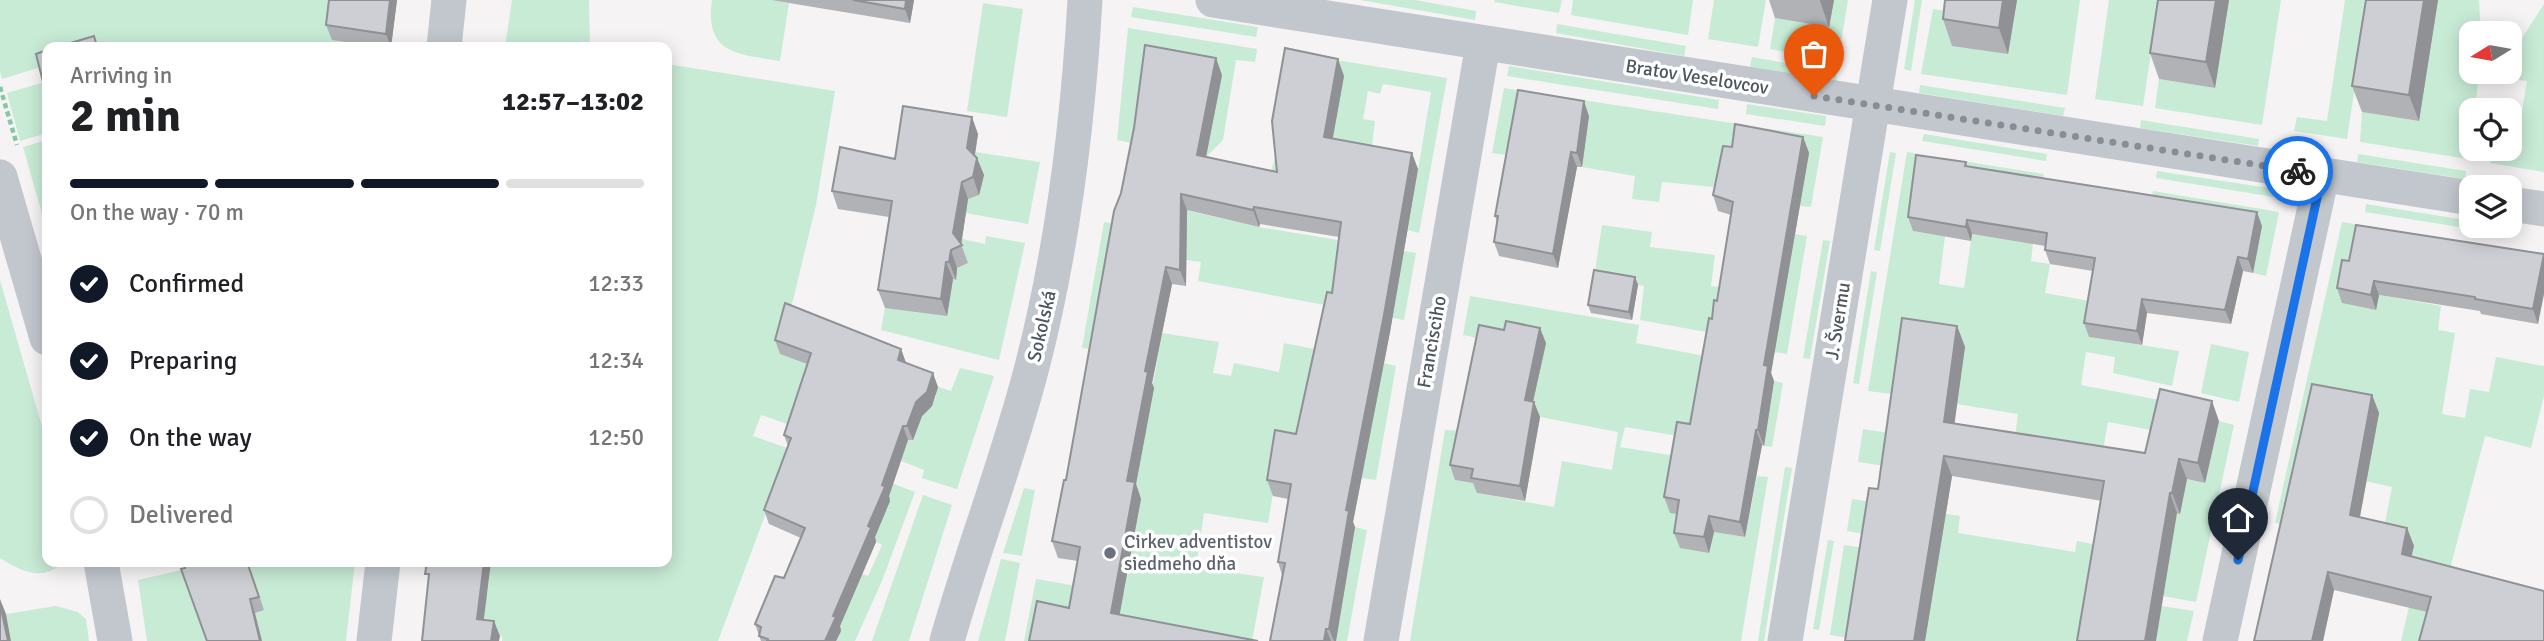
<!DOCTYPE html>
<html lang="en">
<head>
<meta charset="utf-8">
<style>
  :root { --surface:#fff; --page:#f6f6f6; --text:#202124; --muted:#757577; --line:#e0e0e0; --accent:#111827 }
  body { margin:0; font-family:Signika,sans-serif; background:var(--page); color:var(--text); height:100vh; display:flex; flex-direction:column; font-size:26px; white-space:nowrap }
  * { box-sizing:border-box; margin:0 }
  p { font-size:23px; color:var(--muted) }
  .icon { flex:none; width:38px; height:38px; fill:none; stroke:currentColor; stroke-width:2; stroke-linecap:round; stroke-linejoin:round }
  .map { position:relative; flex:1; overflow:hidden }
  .sheet { position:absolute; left:42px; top:42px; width:630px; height:525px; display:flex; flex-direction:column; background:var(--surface); border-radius:14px; box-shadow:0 4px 18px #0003 }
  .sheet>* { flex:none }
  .needle { width:46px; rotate:259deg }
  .tools { position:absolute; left:2459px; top:21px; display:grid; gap:14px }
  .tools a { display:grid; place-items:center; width:63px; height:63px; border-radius:14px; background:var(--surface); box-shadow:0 4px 18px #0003; font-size:35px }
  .pin { position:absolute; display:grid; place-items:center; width:60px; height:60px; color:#fff; margin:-72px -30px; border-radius:50% 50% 50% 0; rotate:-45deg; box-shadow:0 0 7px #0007 }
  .pin .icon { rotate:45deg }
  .courier { position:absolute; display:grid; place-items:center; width:70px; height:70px; margin:-35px; border:5px solid #1a73e8; border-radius:50%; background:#fff; color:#222; box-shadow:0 2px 9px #0007 }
  .overview em { font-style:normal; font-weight:700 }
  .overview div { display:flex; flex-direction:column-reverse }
  .overview { display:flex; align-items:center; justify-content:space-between; height:119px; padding:0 28px }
  h1 { font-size:46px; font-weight:700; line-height:52px }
  .bar { display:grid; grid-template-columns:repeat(4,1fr); gap:10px 7px; align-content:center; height:84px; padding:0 28px }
  .bar i { height:9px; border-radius:5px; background:var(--line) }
  .bar .current { background:var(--accent) }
  .bar p { grid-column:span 4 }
  ol { padding:0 28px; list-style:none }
  li { display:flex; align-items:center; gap:21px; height:77px }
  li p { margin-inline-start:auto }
  li .icon { padding:7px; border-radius:50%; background:var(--accent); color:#fff; stroke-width:4 }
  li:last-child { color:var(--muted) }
  li i { width:38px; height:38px; border:4px solid var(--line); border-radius:50% }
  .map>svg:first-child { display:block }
  .green { fill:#c8ebd6 }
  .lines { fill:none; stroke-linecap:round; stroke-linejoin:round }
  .path { stroke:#84c6a6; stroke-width:4.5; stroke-dasharray:5 3.5; stroke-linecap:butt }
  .minor { stroke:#c1c7cd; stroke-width:35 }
  .wall { fill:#b0b2b6 }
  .shaded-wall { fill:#909194 }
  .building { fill:#cdcfd4; stroke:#909194; stroke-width:2 }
  .done { stroke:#888d92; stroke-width:7; stroke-dasharray:0 12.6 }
  .route { stroke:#1a73e8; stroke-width:9 }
  .worship-dot { fill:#6b7280; stroke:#fff; stroke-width:2.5 }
  .labels { text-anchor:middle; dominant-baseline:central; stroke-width:7; stroke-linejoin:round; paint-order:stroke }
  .street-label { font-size:19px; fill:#4d565e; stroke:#fff }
  .worship-label { font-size:19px; fill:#5b616d; stroke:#fff; text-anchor:start }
</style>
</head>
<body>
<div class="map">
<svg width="2544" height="641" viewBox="0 0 2544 641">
  <rect width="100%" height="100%" fill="#f5f3f3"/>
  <!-- green -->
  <path class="green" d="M0,0H336L383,47H47V65L2,79L0,71Z
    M512,0H589L590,47H505Z
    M712,0H771L789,3L780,61C739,54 704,55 712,0Z
    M1360,0H1415L1476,11L1475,20Z
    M1495,0H1562L1559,13L1494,2Z
    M1573,0H1693L1688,35L1571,15Z
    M1714,0H1766L1758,47L1708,39Z
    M1834,0H1848L1838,61L1770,49L1775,18Z
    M1915,0H1922L1911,71L1904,69Z
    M2017,0H2080L2067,95L1921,74L1933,9L1957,13L2008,54Z
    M2109,0H2159L2143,106L2095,99Z
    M2229,0H2281L2262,125L2155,108L2159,79L2215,88Z
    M2345,0H2368L2347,139L2294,131L2297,117L2327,121Z
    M2437,0H2479L2481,33H2471V72H2479L2475,110H2471L2468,159L2360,142L2362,112L2419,121Z
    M983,3L1023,9L1007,117L967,111Z
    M2544,4V172L2490,163L2493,152L2501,150L2515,152L2527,81L2507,78L2513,52Z
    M1133,7L1258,27L1256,37L1131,17Z
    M1557,24L1686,46L1684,56L1556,33Z
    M1128,28L1257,49L1255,62L1236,60L1223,140L1206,157L1195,178L1189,211L1259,227L1416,253L1404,320L1198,281L1201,262L1187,260L1099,350L1082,348L1104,222L1121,225L1140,145L1117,140Z
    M1293,53L1447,78L1419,233L1408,230L1431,92L1383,84L1380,94L1368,91L1363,119L1375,121L1370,161L1267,185L1279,144Z
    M1752,57L1836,72L1837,82L1750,67Z
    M667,64L835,91L816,205L780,354L814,366L796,427L761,415L753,436L790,449L718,641H502V636L430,628L487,595L491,562H667Z
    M1509,66L1719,100L1718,109L1507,76Z
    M45,82L47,92V133L20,141L7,93Z
    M1920,85L2065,108L2063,116L1919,93Z
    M1504,88L1823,137L1811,207L1800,206L1808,153L1722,190L1714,187L1662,182L1659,202L1632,199L1635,176L1582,167L1589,116L1513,156L1492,153Z
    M1747,104L1826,116L1825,126L1746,114Z
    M2141,120L2259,139L2258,146L2140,128Z
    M1924,134L2047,154L2046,161L1922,141Z
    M47,140V215L43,217L23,147Z
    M975,152L1040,162L1028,224L897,201L973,166Z
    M1890,152L1896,153L1880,251L1874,250Z
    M1907,152L2044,174L2043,179L1913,231L1945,236L1939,284L1964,288L1972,234L2033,244L2031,261L2050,264L2045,293L2095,302L2089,337L2179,351L2172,386L2113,373L2115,357L2086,352L2081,385L2170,402L2163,432L2108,422L2100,466L2013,452L2018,414L1957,404L1965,347L1900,395L1868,391Z
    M2358,154L2466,171L2465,179L2357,162Z
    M2157,171L2275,189L2274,197L2156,178Z
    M2153,191L2279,212L2266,276L2253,273L2262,226L2152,196Z
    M2366,204L2471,221V226H2478V230L2365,212Z
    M2342,222L2475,245L2342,302L2376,310L2379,295L2441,306L2438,330L2455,333L2442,414L2465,418L2470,389L2489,392L2496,357L2544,366V396L2531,448L2485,436L2431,641H2401L2417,573L2382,538L2392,487L2365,481L2291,526L2275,523Z
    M1602,225L1652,232L1650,247L1715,255L1711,286L1724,288L1717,334L1640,320L1644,286L1594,277Z
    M1795,234L1807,236L1787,354L1774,352Z
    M986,236L1025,243L999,360L881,330L885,308L956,279L957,268L960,266L962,239L985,244Z
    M1823,240L1830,241L1810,359L1803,358Z
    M1871,271L1877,272L1859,384L1853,383Z
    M0,280L47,444V562H64C42,582 23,572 0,558Z
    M1470,296L1639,325L1636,343L1710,357L1696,439L1625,427L1620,447L1694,459L1670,512L1685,515L1709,552L1714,532L1745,537L1757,476L1768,477L1741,641H1410L1445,430L1464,431L1478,484L1477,493L1554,507L1562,461L1612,470L1618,432L1535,416L1510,345L1463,335Z
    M1162,333L1219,342L1213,373L1231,376L1234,363L1279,372L1284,343L1324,351L1304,451L1281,447L1268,523L1204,513L1196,568L1264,577L1252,641H1024L1036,579L1124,594L1141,499L1133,497Z
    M2211,344L2249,352L2239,402L2201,393Z
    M1383,363L1396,366L1376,480L1360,478Z
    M960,368L994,376L957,489L922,478L924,470L901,461L908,440H913L923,412L932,406L936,396L933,385L951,391Z
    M1774,381L1783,383L1772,447L1764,446Z
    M2219,421L2234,425L2196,602L2163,596L2088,641H1924L1872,535L1847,531L1852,499L1960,516L1958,533L2075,552L2077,541L2104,546L2111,502L2180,514L2187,479L2205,483Z
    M1863,429L1896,434L1892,467L1858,462Z
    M826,458L915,492L882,581L855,641H836L805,554L868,576L882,545L873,540Z
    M1785,467L1792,468L1764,641H1758Z
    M1024,488L1035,490L1022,556L1003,553Z
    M923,495L952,505L909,641H872Z
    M1355,527L1367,530L1347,641H1336Z
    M1828,540L1834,541L1819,630L1813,629Z
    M1844,545L1870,549L1856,639L1830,635Z
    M1001,559L1020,563L1005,641H978Z
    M248,562H355L346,641H147L138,580L186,569L263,610Z
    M56,606L78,612L86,619L89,641H11L6,614Z
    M2161,606L2194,611L2187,641H2155Z"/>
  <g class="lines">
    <!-- path -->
    <path class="path" d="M0,87L17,145"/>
    <!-- minor -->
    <path class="minor" d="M1213,0L2471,198
      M444,47L449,0
      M0,177L47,338
      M2510,204L2544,209
      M101,562L115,641
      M374,641L383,562
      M947,641C973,549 1008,460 1032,367C1063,247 1078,124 1085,0
      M1381,641L1483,44
      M1785,641L1890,0
      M2220,641L2322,175"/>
  </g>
  <!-- wall -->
  <path class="wall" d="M397,0L391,47H382L332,40L326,25Z
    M771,0H914L910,23Z
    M1769,0H1834L1829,27L1775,18Z
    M2017,0L2008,54L1952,46L1943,19Z
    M2158,0H2229L2215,88L2159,79L2150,53Z
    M2366,0H2438L2419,121L2362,112L2352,86Z
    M1222,75L1206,157L1277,172L1344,76L1332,139L1418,169L1390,332L1353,522L1355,527L1336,641H1270L1282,575L1278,562L1288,499L1273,496L1267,480L1296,434L1332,293L1339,237L1260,224L1259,227L1187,210L1186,286L1172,284L1152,383L1154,388L1136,484L1141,499L1119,615L1069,608L1078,561L1058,558L1052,541L1066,480Z
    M1589,116L1582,167H1577L1558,268L1499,256L1494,242L1497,222L1495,216Z
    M978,134L975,155L984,175L979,195L968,199L961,244L968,263L957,268L956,280L953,279L947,316L885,308L878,290L889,217L838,209L832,191L895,159Z
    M1803,137L1809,153L1771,373L1774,381L1764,446L1762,445L1745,537L1714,532L1709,553L1680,548L1674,533L1677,514L1670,513L1664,497L1690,424L1717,301L1731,215L1718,211L1713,195L1732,147Z
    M1966,162L1967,166L2262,226L2253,273L2243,271L2231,324L2147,313L2142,345L2089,337L2084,323L2093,271L2050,264L2045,250V246L1972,234L1971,241L1913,231L1908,217Z
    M2544,254L2538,324L2481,314L2480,311L2379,295L2376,310L2342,303L2337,288L2349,261Z
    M1635,277L1638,285L1632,320L1591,313L1588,305Z
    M1957,326L1965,347L1954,423L2145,453L2219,421L2205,483L2187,479L2180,514L1952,476L1925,641H1845L1878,489Z
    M775,340L901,349L906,363L938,387L932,406L922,416L913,440H908L889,496L890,501L875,537L876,542L840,626L841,631L836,641H761L755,624L784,578L801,538L769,524L764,510L788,446L784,435L807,364L780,354Z
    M1546,343L1533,402H1534L1540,417L1525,501L1477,493L1473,483L1455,480L1450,465Z
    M2372,395L2379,413L2360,517L2407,528L2414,546L2411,556L2544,591L2427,612L2334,590L2323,641H2254Z
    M183,562H248L264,610L255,613L185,568Z"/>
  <!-- shaded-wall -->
  <path class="shaded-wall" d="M390,0H397L391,47L386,34Z
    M906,0H914L910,23L905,9Z
    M1820,0H1834L1829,27L1820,1Z
    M2003,0H2017L2008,54L1999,28Z
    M2216,0H2229L2215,88L2206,62Z
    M2424,0H2438L2419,121L2409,95Z
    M1216,58L1222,75L1203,172L1197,155Z
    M1338,59L1344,76L1330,154L1324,137Z
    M1584,101L1589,116L1582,167L1577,153Z
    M972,117L978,134L973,166L967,148Z
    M1803,137L1809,153L1771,373L1774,381L1764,446L1758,430L1764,365Z
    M1571,152L1577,167L1558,268L1553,254Z
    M1412,153L1418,169L1390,332L1353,522L1355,527L1336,641H1334L1329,629L1346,510Z
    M977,158L984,175L979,195L973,177Z
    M962,182L968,199L961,246L953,233Z
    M1181,194L1187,210L1186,286L1180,270Z
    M1254,207L1260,224L1259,227L1253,210Z
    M2257,212L2262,226L2253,273L2248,259Z
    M1967,220L1972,234L1971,241L1966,227Z
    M951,250L957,268L956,280L949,262Z
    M2544,255V294L2538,324L2533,309Z
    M2238,257L2243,271L2231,324L2225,310Z
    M946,262L953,279L947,316L941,299Z
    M1166,267L1172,284L1152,383L1154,388L1136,484L1141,499L1117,629L1111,613L1127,481L1145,371Z
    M1635,277L1638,285L1632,320L1629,312Z
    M2374,281L2379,295L2376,310L2371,295Z
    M2142,299L2147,313L2142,345L2137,331Z
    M1957,326L1965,347L1952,442L1944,422Z
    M1540,328L1546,343L1530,415L1525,400Z
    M901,349L906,363L898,360Z
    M933,373L938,387L932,406L922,416L913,440L907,426L916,402Z
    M2372,395L2379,413L2357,532L2350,515Z
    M2212,401L2219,421L2205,483L2198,463Z
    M1534,402L1540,417L1525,501L1520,486Z
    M903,426L908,440L889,496L890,501L875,537L876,542L840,626L841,631L836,641H825L833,616L868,526Z
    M1756,430L1762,445L1745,537L1740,522Z
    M1944,456L1952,476L1925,641H1914Z
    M2179,459L2187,479L2180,514L2172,493Z
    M2170,493L2177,513L2156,641H2145Z
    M1709,516L1714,532L1709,553L1704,537Z
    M2407,528L2414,546L2408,571L2402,554Z
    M484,562H491L482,634L477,619Z
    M2328,572L2334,590L2323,641H2312Z
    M0,599L6,614L11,641H8L0,604Z
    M250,599L255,613L262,641H260Z
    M494,621L500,636L499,641H491Z
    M1326,629L1331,641H1324Z"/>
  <!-- building -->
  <path class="building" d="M329,0H390L386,34L326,25Z
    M853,0H906L905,9Z
    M1945,0H2003L1999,28L1943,19Z
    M2158,0H2216L2206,62L2150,53Z
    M2366,0H2424L2409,95L2352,86Z
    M94,36L97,47H57Z
    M1145,45L1216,58L1197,155L1277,172L1272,121L1285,48L1338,59L1324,137L1412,153L1384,315L1346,510L1349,511L1329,629H1326L1324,641H1270L1285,563L1278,562L1291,484L1267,480L1275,430L1296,434L1327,292L1332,293L1341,222L1254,207L1253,210L1181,194L1180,270L1166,267L1145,371L1148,372L1127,481L1135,482L1111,613L1258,641H1029L1037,601L1069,608L1080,547L1052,541L1064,480H1066L1114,211L1121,193L1134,128Z
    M47,50V98L36,54Z
    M1518,90L1584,101L1577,153L1571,152L1553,254L1494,242L1498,216H1495Z
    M903,106L972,117L967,148L977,158L973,177L962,182L953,233L962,245L951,250L949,262H946L941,299L878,290L892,201L832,191L840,147L895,159Z
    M1735,124L1803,137L1764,365L1768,366L1758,430H1756L1740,522L1709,516L1704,537L1674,533L1679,500L1664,497L1677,422L1690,424L1709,318L1712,319L1714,300L1717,301L1733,202L1713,195L1723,146L1732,147Z
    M1916,155L1966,162L1965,166L2257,212L2248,259L2238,257L2225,310L2142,299L2137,331L2084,323L2095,258L2045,250L2047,233L1967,220L1966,227L1908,217Z
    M2356,225L2544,254L2533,309L2475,299V297L2374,281L2371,295L2337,288L2342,260L2349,261Z
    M1594,270L1635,277L1629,312L1588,305Z
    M785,303L901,349L898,360L933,373L927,392L916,402L907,426H903L882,485L885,487L868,526L871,528L833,616L836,617L825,641H767L768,639L759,636L761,627L755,624L775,576L784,578L805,528L764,510L791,438L784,435L811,353L775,340Z
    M1902,318L1957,326L1944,422L2145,453L2160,389L2212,401L2198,463L2179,459L2172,493H2170L2145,641H2077L2104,481L1944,456L1914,641H1845L1869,488L1878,489Z
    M1506,321L1540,328L1525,400L1534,402L1520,486L1471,478L1473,469L1450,465L1479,325L1504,330Z
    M2312,384L2372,395L2350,515L2407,528L2402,554L2544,591V641H2419L2431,597L2328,572L2312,641H2254Z
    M183,562H247L259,597L250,599L260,641H207L181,569L185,568Z
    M427,562H484L477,619L494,621L491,641H422L429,574H425Z
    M0,604L8,641H0Z"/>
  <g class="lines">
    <!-- done -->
    <path class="done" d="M1814,96L2298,171"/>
    <!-- route -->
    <path class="route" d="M2238,560L2322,175L2298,171"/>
  </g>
  <!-- markers -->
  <circle class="worship-dot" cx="1110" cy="553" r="7"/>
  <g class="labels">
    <!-- street labels -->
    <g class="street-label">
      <text transform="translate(1697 77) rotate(9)">Bratov Veselovcov</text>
      <text transform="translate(1838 321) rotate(-81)">J. Švermu</text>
      <text transform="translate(1042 326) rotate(-77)">Sokolská</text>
      <text transform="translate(1432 342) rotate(-80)">Francisciho</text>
    </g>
    <!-- worship labels -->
    <g class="worship-label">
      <text x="1124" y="542">Cirkev adventistov<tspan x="1124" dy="22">siedmeho dňa</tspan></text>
    </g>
  </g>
</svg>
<div class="tools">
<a><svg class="needle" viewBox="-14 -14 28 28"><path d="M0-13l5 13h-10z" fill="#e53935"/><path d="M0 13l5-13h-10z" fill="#757577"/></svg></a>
<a><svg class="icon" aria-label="locate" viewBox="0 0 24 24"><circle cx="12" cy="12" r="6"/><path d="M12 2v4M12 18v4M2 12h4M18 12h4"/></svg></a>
<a><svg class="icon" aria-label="layers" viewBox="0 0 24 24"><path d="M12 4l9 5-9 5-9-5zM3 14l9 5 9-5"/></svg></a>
</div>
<div class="pin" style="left:1814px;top:96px;background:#ea580c"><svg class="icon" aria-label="bag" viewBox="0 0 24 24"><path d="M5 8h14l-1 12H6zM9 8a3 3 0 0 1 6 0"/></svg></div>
<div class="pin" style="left:2238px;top:560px;background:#1f2937"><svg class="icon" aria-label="home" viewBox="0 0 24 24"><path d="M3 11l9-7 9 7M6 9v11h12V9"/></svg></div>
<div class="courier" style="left:2298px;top:171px"><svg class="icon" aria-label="bike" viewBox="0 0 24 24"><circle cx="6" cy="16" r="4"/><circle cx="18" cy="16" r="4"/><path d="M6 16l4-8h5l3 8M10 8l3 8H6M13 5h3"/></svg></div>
<section class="sheet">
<div class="overview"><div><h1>2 min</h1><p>Arriving in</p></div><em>12:57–13:02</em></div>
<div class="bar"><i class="current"></i><i class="current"></i><i class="current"></i><i></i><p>On the way · 70 m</p></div>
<ol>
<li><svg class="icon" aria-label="check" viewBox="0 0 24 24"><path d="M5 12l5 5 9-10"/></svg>Confirmed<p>12:33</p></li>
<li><svg class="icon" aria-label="check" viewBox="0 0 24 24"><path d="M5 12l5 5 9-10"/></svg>Preparing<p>12:34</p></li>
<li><svg class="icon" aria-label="check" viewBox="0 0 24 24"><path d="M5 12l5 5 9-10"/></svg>On the way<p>12:50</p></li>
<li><i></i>Delivered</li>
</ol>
</section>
</div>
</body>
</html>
